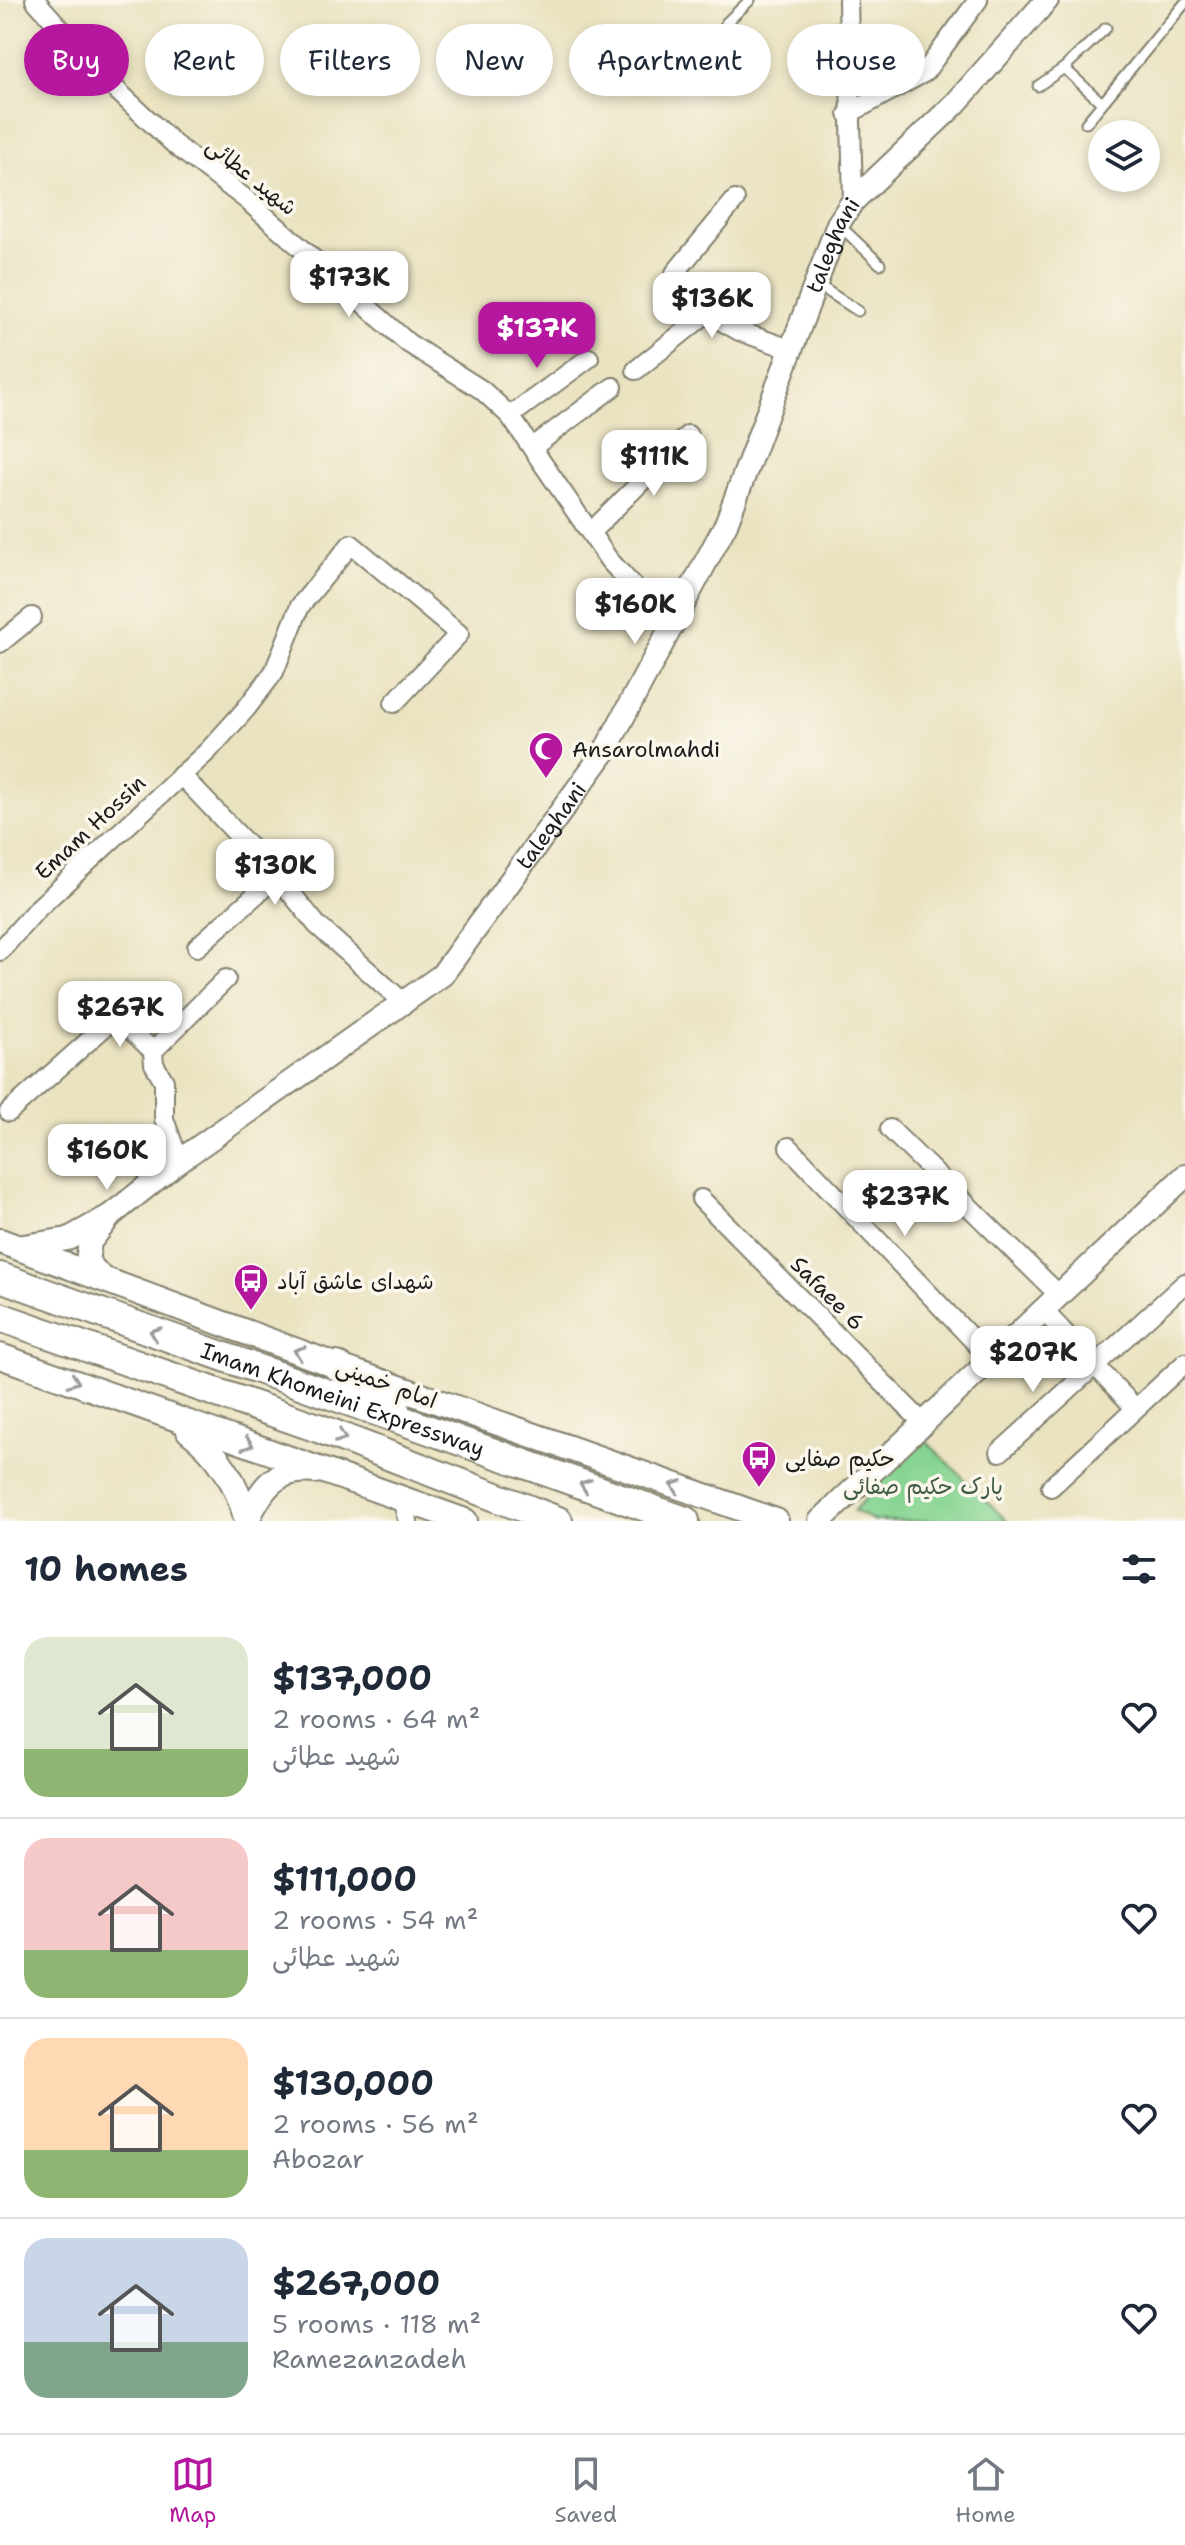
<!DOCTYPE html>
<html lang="en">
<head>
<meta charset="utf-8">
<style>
  :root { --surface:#fff; --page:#f6f6f7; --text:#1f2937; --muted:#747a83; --line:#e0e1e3; --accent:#b5179e }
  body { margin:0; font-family:"Shantell Sans","Playpen Sans Arabic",sans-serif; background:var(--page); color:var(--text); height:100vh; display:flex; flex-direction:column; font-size:30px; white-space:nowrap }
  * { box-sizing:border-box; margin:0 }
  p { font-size:26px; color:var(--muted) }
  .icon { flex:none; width:44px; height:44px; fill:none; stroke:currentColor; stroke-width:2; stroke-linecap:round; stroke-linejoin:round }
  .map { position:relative; height:1521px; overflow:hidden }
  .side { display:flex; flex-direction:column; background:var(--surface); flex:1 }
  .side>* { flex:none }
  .banner { position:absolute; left:24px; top:24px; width:1138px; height:72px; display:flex; gap:16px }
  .buttons { position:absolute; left:1088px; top:120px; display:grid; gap:16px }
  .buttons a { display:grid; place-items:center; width:72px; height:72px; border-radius:50%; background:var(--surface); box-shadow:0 4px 12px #0003; font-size:40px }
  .price { position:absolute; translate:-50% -68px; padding:0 18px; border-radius:16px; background:#fff; color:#222; font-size:26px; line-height:52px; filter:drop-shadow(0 2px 4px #0008) }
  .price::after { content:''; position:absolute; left:50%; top:48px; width:24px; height:18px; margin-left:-12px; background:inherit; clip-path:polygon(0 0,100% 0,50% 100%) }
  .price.current { background:var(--accent); color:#fff }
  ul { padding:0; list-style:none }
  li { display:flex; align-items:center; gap:24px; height:200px; padding:0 24px }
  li+li { border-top:2px solid var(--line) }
  li span { display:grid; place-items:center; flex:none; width:224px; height:160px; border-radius:24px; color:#555 }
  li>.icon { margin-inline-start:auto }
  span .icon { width:96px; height:96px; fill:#fffc; stroke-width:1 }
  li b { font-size:34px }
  h2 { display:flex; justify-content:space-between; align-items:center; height:96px; padding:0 24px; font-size:34px }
  .pill { padding:0 28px; border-radius:36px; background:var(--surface); box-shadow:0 4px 12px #0003; font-size:28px; line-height:72px }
  .pill.current { background:var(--accent); color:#fff }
  .menu { display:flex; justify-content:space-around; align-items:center; height:112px; border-top:2px solid var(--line); background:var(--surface); font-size:22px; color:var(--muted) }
  .menu a { display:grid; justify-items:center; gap:4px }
  .menu .current { color:var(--accent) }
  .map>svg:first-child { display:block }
  .green { fill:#86d492; stroke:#517857; stroke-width:2 }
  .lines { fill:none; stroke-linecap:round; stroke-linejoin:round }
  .service-casing { stroke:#83806e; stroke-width:13 }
  .minor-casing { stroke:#83806e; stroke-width:22 }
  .tertiary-casing { stroke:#83806e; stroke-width:26 }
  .secondary-casing { stroke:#83806e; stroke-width:28 }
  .trunk-casing { stroke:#83806e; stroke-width:32 }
  .service { stroke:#fff; stroke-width:9 }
  .minor { stroke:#fff; stroke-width:18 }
  .tertiary { stroke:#fff; stroke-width:22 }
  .secondary { stroke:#fff; stroke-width:24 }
  .trunk { stroke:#fff; stroke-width:28 }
  .oneway { stroke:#999 }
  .labels { text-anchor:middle; stroke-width:7; stroke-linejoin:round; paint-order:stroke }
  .street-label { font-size:22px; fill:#1c1c1c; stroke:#fbf7ec }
  .poi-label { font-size:22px; fill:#1c1c1c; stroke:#fbf7ec; text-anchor:start }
  .park-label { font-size:22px; fill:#415c45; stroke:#fbf7ec }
</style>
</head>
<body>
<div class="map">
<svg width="1185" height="1521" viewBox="0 0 1185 1521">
  <rect width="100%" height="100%" fill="#fbf7ec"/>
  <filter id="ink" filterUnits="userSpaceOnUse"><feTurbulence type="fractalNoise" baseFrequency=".0125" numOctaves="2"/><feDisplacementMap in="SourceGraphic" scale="16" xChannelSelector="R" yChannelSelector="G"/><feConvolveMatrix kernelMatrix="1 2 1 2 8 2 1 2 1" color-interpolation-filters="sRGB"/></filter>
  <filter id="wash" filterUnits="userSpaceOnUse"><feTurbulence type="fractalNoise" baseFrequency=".006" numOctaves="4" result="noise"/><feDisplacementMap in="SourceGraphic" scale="32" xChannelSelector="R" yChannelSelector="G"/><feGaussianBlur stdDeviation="1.8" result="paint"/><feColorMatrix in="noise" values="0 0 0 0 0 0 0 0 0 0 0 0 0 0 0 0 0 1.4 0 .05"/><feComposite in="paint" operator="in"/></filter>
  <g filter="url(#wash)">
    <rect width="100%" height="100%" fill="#eae3c1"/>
    <path class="green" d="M 922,1437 L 1007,1521 L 874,1521 L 854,1511 Z"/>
  </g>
  <g filter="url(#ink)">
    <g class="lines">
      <defs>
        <g id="service">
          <path d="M 726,23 L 750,0"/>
          <path d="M 1064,68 L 1102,103"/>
          <path d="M 1038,86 L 1064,68 L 1106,28"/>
          <path d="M 1086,123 L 1185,3"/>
          <path d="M 838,224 L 880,264"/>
          <path d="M 815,283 L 858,311"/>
        </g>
        <g id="minor">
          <path d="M 35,0 L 108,82 L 175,145 L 247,200 L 408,343 L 482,390 L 510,416 L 609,560 L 640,594 L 674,621"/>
          <path d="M 848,0 L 853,201"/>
          <path d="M 848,114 L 925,72 L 978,0"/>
          <path d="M 735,200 L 675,273 L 707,313 L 739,331 L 790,349"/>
          <path d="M 636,370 L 707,313"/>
          <path d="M 510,416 L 589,358"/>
          <path d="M 533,447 L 613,387"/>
          <path d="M 591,532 L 688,435"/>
          <path d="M 0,643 L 32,617"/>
          <path d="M 181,775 L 277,876 L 317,925 L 405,1004"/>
          <path d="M 197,947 L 277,876"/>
          <path d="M 0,951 L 36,910 L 208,751 L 245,710 L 274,672 L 300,606 L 351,544 L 459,634 L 394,703"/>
          <path d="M 116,1016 L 153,1051"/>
          <path d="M 9,1112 L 129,1005"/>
          <path d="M 890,1129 L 1058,1294"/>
          <path d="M 789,1147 L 990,1358"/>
          <path d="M 179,1161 L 164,1119 L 164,1081 L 154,1064 L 153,1051 L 226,979"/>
          <path d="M 701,1199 L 921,1421"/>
          <path d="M 1042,1309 L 1135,1408"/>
          <path d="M 1000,1452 L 1185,1283"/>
          <path d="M 1051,1487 L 1185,1363"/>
          <path d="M 401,1496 L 408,1521"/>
        </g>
        <g id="tertiary">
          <path id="s1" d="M 111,1215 L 179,1161 L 442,975 L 605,751 L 726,524 L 838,224 L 853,201 L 955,104 L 1047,0"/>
          <path d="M 17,1247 L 68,1239 L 111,1215 L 90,1242 L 87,1261 L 104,1280"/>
          <path d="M 820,1521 L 1185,1176"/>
        </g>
        <g id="secondary">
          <path d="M 0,1241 L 337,1366 L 776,1521"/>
          <path d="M 0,1356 L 465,1521"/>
          <path d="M 189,1431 C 220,1455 237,1483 247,1521"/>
          <path d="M 247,1519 C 263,1487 275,1467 316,1471"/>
        </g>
        <g id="trunk">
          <path id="s2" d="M 0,1277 L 685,1521"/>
          <path d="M 0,1317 L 318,1428 L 558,1521"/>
          <path d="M 337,1366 L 395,1408"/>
        </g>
      </defs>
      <use href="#service" class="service-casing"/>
      <use href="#minor" class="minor-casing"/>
      <use href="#tertiary" class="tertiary-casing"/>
      <use href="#secondary" class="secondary-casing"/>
      <use href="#trunk" class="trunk-casing"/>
      <use href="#service" class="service"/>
      <use href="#minor" class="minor"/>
      <use href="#tertiary" class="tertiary"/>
      <use href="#secondary" class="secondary"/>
      <use href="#trunk" class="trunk"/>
    </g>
    <defs><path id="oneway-chevron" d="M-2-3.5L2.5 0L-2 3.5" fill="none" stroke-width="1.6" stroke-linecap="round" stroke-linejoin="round" transform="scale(2)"/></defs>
    <g class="oneway">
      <use href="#oneway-chevron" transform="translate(155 1333) rotate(-160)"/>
      <use href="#oneway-chevron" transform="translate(299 1352) rotate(-160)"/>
      <use href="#oneway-chevron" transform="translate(74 1381) rotate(19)"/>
      <use href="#oneway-chevron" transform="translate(341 1437) rotate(21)"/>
      <use href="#oneway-chevron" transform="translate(248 1444) rotate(18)"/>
      <use href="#oneway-chevron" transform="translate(585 1485) rotate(-160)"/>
      <use href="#oneway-chevron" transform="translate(676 1486) rotate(-161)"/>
    </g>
  </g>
  <defs>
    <symbol id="mosque-pin" viewBox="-11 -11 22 30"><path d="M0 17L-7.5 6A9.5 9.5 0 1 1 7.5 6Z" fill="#b5179e" stroke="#fbf7ec"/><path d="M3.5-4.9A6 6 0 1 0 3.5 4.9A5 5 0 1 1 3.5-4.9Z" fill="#fff"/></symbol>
    <symbol id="bus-pin" viewBox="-11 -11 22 30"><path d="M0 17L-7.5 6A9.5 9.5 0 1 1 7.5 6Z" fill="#b5179e" stroke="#fbf7ec"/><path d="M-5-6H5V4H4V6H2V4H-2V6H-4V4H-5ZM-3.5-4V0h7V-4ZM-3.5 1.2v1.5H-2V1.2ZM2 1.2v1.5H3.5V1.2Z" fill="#fff"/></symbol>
  </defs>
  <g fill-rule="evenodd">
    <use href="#mosque-pin" x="526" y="729" width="40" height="54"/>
    <use href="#bus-pin" x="231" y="1261" width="40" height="54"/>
    <use href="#bus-pin" x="739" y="1438" width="40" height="54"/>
  </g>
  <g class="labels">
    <g class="street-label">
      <text transform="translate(252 176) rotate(39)" y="8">شهید عطائی</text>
      <text dy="8" stroke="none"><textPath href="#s1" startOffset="1242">taleghani</textPath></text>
      <text dy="8" stroke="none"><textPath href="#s1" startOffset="594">taleghani</textPath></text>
      <text transform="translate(90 827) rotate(-43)" y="8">Emam Hossin</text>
      <text transform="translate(828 1293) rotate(45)" y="8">Safaee 6</text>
      <text transform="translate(387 1383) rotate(20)" y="8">امام خمینی</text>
      <text dy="8" stroke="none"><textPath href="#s2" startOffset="364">Imam Khomeini Expressway</textPath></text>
    </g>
    <g class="poi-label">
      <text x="572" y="757">Ansarolmahdi</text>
      <text x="277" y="1289">شهدای عاشق آباد</text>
      <text x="785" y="1466">حکیم صفایی</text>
    </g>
    <g class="park-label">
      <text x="923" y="1494">پارک حکیم صفائی</text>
    </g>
  </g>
</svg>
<div class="buttons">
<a><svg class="icon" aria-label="layers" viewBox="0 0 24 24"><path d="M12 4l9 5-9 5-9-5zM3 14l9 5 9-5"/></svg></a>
</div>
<b class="price" style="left:349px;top:319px">$173K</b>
<b class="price" style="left:712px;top:340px">$136K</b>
<b class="price current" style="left:537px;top:370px">$137K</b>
<b class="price" style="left:654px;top:498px">$111K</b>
<b class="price" style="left:635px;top:646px">$160K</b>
<b class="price" style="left:275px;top:907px">$130K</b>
<b class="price" style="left:120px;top:1049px">$267K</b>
<b class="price" style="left:107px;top:1192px">$160K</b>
<b class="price" style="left:905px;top:1238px">$237K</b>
<b class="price" style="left:1033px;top:1394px">$207K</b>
<div class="banner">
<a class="pill current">Buy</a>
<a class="pill">Rent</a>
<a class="pill">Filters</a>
<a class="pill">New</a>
<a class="pill">Apartment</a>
<a class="pill">House</a>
</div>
</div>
<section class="side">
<h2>10 homes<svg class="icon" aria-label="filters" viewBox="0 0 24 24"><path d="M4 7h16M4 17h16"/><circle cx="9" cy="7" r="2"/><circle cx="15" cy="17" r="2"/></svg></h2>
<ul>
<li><span style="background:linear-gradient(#dfe7d0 70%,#8fb573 0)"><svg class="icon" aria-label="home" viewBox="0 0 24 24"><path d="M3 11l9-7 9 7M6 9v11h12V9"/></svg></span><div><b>$137,000</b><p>2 rooms · 64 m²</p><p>شهید عطائی</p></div><svg class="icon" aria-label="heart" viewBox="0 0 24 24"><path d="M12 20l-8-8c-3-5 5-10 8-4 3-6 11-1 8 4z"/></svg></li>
<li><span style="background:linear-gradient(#f6c9c9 70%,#8fb573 0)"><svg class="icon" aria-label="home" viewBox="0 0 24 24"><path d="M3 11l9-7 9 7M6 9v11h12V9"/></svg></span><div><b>$111,000</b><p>2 rooms · 54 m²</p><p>شهید عطائی</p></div><svg class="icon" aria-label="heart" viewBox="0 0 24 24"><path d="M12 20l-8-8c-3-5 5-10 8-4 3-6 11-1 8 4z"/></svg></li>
<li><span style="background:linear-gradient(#ffd9b3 70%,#8fb573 0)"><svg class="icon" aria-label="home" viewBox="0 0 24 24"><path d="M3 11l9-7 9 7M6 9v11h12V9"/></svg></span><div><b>$130,000</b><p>2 rooms · 56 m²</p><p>Abozar</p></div><svg class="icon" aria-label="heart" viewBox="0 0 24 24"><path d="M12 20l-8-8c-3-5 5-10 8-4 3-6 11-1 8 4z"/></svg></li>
<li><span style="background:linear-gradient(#c9d6e8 65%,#7fa58c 0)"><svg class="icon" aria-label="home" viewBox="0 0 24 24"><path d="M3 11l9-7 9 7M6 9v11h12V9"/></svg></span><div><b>$267,000</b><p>5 rooms · 118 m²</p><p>Ramezanzadeh</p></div><svg class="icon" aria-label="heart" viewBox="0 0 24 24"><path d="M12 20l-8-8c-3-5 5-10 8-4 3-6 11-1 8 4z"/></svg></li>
</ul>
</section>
<nav class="menu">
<a class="current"><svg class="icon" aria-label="map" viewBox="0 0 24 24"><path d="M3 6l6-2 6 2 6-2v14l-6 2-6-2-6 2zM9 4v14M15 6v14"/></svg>Map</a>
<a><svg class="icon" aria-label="saved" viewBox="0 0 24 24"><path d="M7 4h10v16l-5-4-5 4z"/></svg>Saved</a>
<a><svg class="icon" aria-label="home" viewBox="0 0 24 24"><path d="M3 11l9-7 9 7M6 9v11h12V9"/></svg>Home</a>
</nav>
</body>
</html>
